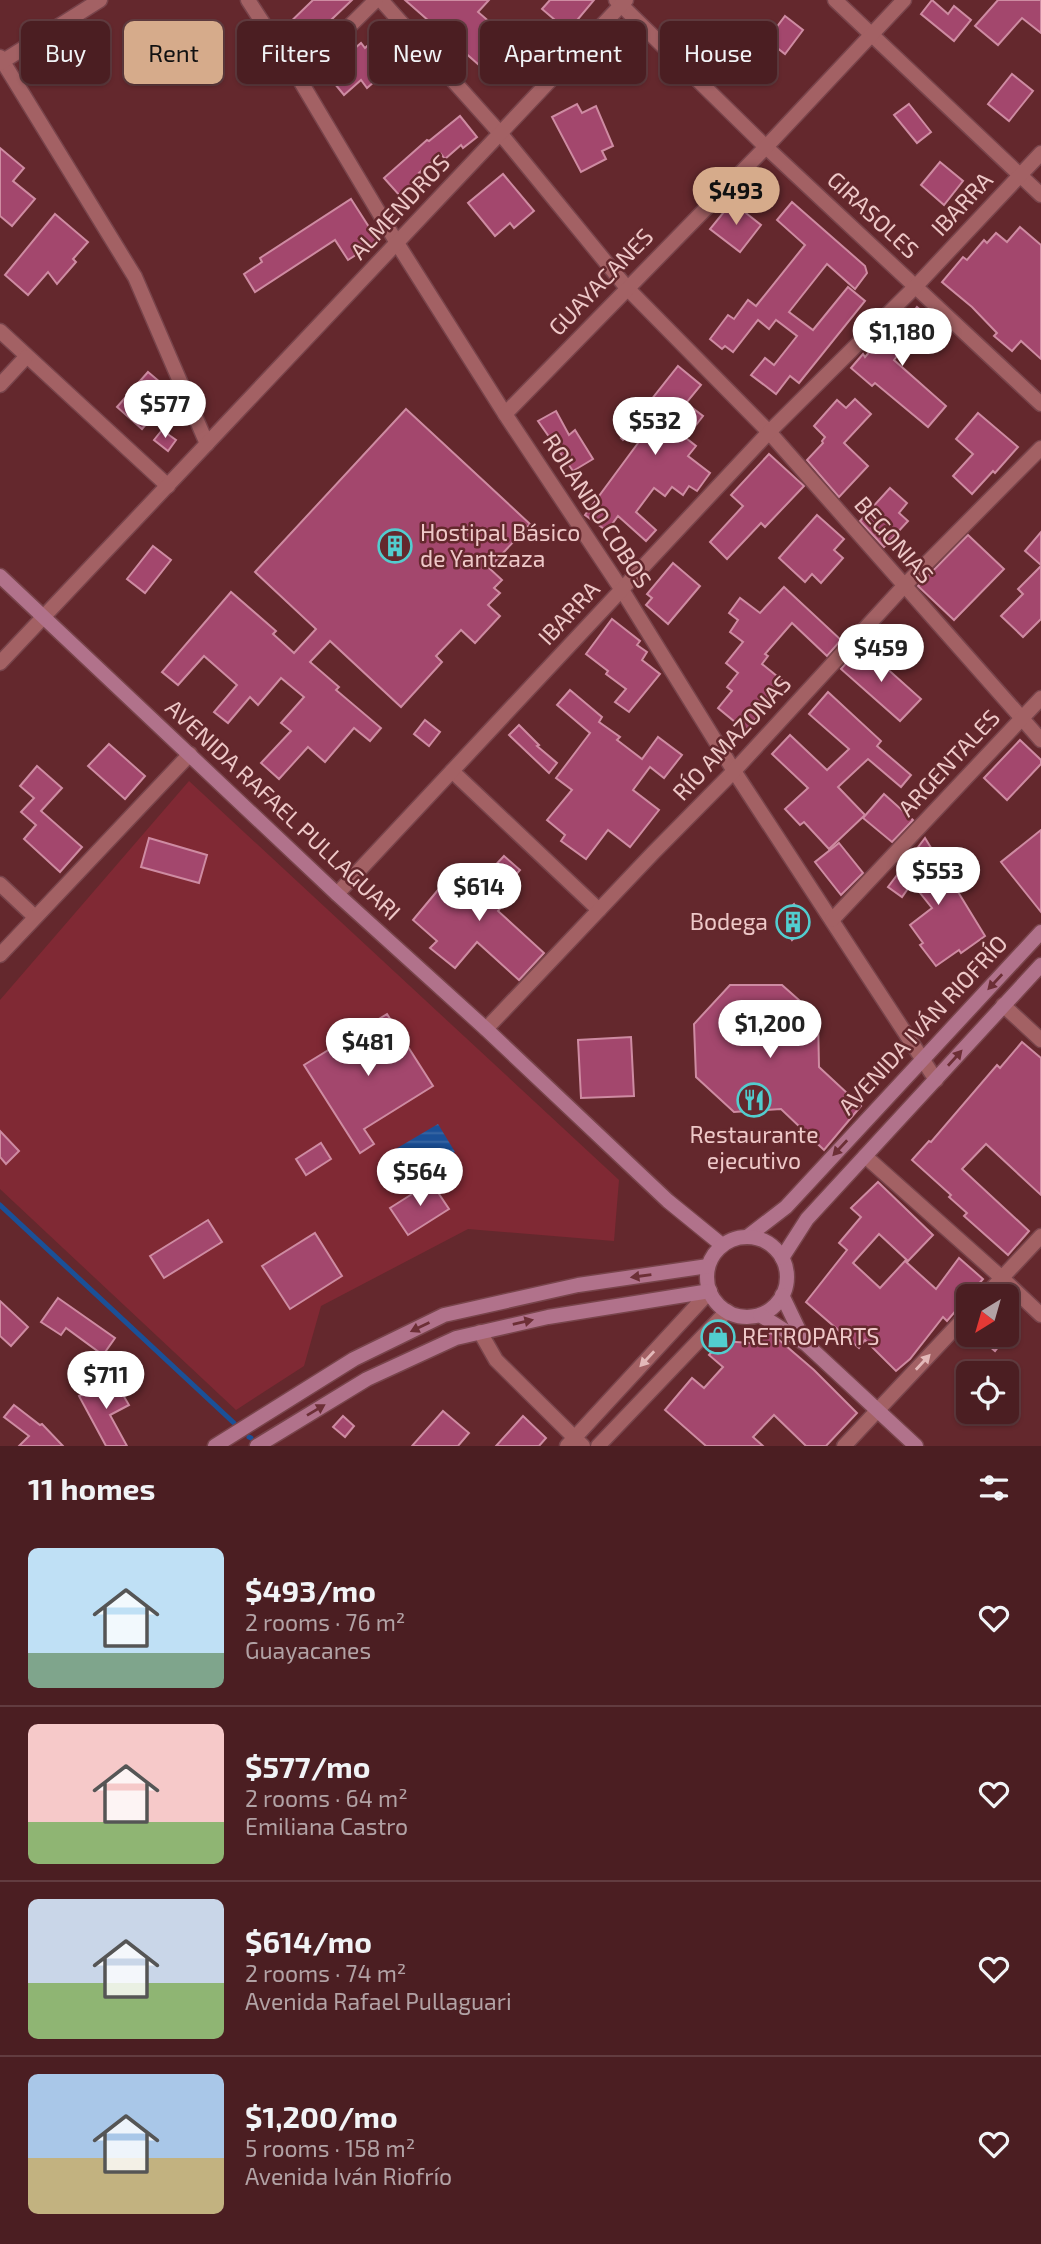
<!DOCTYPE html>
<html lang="en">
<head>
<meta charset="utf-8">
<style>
  :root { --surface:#4b1e22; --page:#52272a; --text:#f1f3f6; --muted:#b2a2a5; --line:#623c40; --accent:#d6ab8b }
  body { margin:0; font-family:"Exo 2",sans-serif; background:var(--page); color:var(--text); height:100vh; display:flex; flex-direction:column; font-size:26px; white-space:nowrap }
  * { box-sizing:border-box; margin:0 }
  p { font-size:23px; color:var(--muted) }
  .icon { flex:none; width:38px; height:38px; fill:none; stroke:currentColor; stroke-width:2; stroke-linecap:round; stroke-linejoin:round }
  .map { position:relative; height:1446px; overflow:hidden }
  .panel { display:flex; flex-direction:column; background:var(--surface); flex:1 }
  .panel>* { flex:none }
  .hud { position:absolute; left:21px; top:21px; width:999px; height:63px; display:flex; gap:14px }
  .needle { width:46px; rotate:217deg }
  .controls { position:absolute; left:956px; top:1284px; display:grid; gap:14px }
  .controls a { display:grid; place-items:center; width:63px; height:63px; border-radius:10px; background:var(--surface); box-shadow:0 2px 5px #0004,0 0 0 2px var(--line); font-size:35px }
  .price { position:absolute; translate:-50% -60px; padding:0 16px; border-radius:24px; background:#fff; color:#222; font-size:23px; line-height:46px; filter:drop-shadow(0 2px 4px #0008) }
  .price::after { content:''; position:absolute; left:50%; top:42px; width:21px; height:16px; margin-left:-10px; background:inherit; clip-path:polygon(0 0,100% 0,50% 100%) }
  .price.current { background:var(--accent); color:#111 }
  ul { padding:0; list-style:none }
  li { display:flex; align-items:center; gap:21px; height:175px; padding:0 28px }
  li+li { border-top:2px solid var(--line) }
  li span { display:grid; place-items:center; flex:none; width:196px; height:140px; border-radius:10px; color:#555 }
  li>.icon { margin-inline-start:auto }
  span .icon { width:84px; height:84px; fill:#fffc; stroke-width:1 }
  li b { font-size:30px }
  h2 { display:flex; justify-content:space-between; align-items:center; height:84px; padding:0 28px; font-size:30px }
  .pill { padding:0 24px; border-radius:10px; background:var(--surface); box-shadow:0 2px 5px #0004,0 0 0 2px var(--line); font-size:24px; line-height:63px }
  .pill.current { background:var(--accent); color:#111 }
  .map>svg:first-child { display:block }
  .garden { fill:#802934 }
  .water { fill:url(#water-rules) }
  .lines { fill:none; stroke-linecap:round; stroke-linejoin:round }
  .stream { stroke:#1b5097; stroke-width:5 }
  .building { fill:#a3476d; stroke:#ce8ba2; stroke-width:2 }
  .street-casing { stroke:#78444b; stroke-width:17 }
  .secondary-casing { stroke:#78444b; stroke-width:17 }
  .street { stroke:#a36164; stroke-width:14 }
  .secondary { stroke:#b1728b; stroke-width:14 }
  .oneway { fill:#6c2f36 }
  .oneway2 { fill:#e3b9b9 }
  .labels { text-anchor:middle; stroke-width:5; stroke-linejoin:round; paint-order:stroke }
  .street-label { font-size:23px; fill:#eec8c8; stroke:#64282d }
  .poi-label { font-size:23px; fill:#eec8c8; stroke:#64282d; text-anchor:start }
</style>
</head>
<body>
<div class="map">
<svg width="1041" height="1446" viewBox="0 0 1041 1446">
  <defs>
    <pattern id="water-rules" width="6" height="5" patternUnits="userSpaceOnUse" patternTransform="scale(1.75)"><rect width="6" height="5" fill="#1b5097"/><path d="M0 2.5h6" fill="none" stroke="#3c68a4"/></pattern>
  </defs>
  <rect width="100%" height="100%" fill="#64282d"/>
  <path class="garden" d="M 189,781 L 619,1180 L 614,1241 L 468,1229 L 321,1306 L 304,1366 L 236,1410 L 0,1189 L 0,1000 Z"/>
  <path class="water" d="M 438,1124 L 455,1152 L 399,1185 L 382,1157 Z"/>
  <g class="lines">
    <g class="stream">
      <path d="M 0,1205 L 234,1423"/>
      <path d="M 249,1437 L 251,1438"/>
    </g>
  </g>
  <g class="building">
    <path d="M 313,0 L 352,0 L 331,20 L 333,23 L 300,55 L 280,32 Z"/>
    <path d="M 405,0 L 489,0 L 478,12 L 521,49 L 495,79 Z"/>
    <path d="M 550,0 L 594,0 L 568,31 L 542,9 Z"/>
    <path d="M 932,0 L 948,14 L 954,6 L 971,20 L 954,41 L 921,14 Z"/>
    <path d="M 998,0 L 1041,0 L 1041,33 L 1022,18 L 998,45 L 975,26 Z"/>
    <path d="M 785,16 L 803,30 L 785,54 L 767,40 Z"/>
    <path d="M 376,38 L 397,62 L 367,88 L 361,80 L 344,95 L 326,73 L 361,43 L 365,48 Z"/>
    <path d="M 1012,74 L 1033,91 L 1009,121 L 988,104 Z"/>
    <path d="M 577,104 L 582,113 L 596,106 L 613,146 L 602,151 L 606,159 L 581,172 L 552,117 Z"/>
    <path d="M 909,104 L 931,132 L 917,143 L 894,115 Z"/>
    <path d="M 460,116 L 477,137 L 463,148 L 461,145 L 445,159 L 441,154 L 419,173 L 423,178 L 400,196 L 384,178 L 427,140 L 429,141 Z"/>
    <path d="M 0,148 L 24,168 L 13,181 L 35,199 L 12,226 L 0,216 Z"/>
    <path d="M 940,162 L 963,181 L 944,205 L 921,185 Z"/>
    <path d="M 503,174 L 534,211 L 514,228 L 510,223 L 495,236 L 468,203 Z"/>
    <path d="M 351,199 L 378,241 L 348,260 L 335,240 L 255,292 L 244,274 L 262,262 L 260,258 Z"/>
    <path d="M 732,202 L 761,225 L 740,252 L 710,229 Z"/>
    <path d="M 792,202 L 865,266 L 867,273 L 855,289 L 827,264 L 789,312 L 813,330 L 848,287 L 865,301 L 799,383 L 790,376 L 776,394 L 751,375 L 765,358 L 774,365 L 797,336 L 776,320 L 769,329 L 758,320 L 733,352 L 725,346 L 722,349 L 710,339 L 728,315 L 734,319 L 748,300 L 756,306 L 805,245 L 777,220 Z"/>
    <path d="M 55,214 L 88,242 L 73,259 L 76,262 L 57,284 L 48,272 L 28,295 L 5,275 Z"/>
    <path d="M 1020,227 L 1041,245 L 1041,359 L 1021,341 L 1012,351 L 994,336 L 997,333 L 972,307 L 942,282 L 963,257 L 967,260 L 984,240 L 987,243 L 996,233 L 1007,242 Z"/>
    <path d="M 917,307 L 944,329 L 935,341 L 928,335 L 924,340 L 915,332 L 894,360 L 946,406 L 928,427 L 875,383 L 872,386 L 851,368 L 863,354 L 865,357 L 879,341 L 881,343 L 899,322 L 903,325 Z"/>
    <path d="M 678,366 L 701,385 L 686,403 L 703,416 L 686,438 L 696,446 L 688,456 L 710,473 L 697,491 L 689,486 L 683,495 L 672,487 L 665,496 L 654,488 L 636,512 L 656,530 L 646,541 L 618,516 L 607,531 L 585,515 L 655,420 L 623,440 L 621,438 Z"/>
    <path d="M 148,372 L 173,393 L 142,429 L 117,407 Z"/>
    <path d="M 855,399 L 871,414 L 844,443 L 868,466 L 839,497 L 807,460 L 823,443 L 822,441 L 825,437 L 814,426 L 837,400 L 846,408 Z"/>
    <path d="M 406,409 L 530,524 L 489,568 L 502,580 L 494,588 L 500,593 L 488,605 L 500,616 L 475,643 L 461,630 L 436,656 L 442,662 L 401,707 L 330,641 L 310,662 L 339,687 L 336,690 L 381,728 L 370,741 L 354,728 L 325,762 L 308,747 L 279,779 L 261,763 L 291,731 L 281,723 L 304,697 L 281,678 L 258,705 L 250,697 L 228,723 L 214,712 L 237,685 L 204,656 L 178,685 L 162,672 L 231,592 L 276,631 L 273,634 L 294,653 L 316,629 L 255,572 Z"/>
    <path d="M 556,411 L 569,435 L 575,430 L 593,459 L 573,471 L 538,421 Z"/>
    <path d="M 978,413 L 1018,447 L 995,473 L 993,471 L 972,494 L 953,476 L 973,454 L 956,439 Z"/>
    <path d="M 162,430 L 176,440 L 168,451 L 154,440 Z"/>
    <path d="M 769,454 L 804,486 L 765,527 L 761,523 L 727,559 L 710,542 L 743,506 L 731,495 Z"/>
    <path d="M 890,488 L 907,503 L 899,513 L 908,521 L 884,547 L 860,521 Z"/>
    <path d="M 817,515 L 844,539 L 834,550 L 843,558 L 821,583 L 812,574 L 805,582 L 779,558 Z"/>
    <path d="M 1041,532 L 1041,565 L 1025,551 Z"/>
    <path d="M 968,535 L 1004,569 L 954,620 L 918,586 Z"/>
    <path d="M 153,546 L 171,560 L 145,593 L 127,579 Z"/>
    <path d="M 673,563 L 700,586 L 668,624 L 646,605 L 652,598 L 647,594 Z"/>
    <path d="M 1041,566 L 1041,619 L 1023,637 L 1001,616 L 1023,594 L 1018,589 Z"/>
    <path d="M 784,587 L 841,640 L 827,656 L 792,623 L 765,654 L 768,656 L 762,664 L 783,681 L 757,713 L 759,715 L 746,731 L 718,708 L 732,691 L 727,687 L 738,673 L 726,663 L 743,642 L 730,632 L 738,620 L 729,613 L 740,598 L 760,613 Z"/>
    <path d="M 612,619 L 640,641 L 637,645 L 647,652 L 642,660 L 660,674 L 629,712 L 615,702 L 626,689 L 606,674 L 608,671 L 586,654 Z"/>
    <path d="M 864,648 L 921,699 L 900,721 L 841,669 L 855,653 L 858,655 Z"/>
    <path d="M 570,690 L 602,717 L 599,722 L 620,737 L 617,740 L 642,759 L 658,737 L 682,755 L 664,778 L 650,767 L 633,790 L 659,810 L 630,847 L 608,830 L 586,859 L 561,841 L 565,835 L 547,820 L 572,790 L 556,778 L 590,733 L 557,705 Z"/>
    <path d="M 828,692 L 881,741 L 877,746 L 911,775 L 901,787 L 868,759 L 838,787 L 865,815 L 829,849 L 804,822 L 800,825 L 785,809 L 808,788 L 772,754 L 790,735 L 827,770 L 849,749 L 809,714 Z"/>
    <path d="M 425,720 L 440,732 L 429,746 L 414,734 Z"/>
    <path d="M 519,725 L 539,745 L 537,746 L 557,763 L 549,773 L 509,735 Z"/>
    <path d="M 1020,740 L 1041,760 L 1041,764 L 1007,800 L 984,778 Z"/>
    <path d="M 109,744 L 145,776 L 125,799 L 88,766 Z"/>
    <path d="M 37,766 L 62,788 L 41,811 L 82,847 L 60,872 L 24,839 L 36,825 L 21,812 L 34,798 L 20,786 Z"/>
    <path d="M 884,794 L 913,820 L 892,842 L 863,818 Z"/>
    <path d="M 1041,830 L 1041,912 L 1001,862 Z"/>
    <path d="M 149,838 L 207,855 L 199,883 L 141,867 Z"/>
    <path d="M 925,838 L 985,936 L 961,953 L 959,950 L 936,966 L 920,945 L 923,943 L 910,925 L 932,908 L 912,883 L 902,897 L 888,887 Z"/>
    <path d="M 839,843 L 863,873 L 841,895 L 815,862 Z"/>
    <path d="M 504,856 L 520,870 L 504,888 L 511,895 L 498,911 L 544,953 L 519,980 L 477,942 L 455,968 L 430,948 L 437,941 L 413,920 L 443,884 L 463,900 Z"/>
    <path d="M 794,904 L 807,924 L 792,940 L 779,919 Z"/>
    <path d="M 730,985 L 782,985 L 818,1017 L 819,1067 L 861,1106 L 824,1150 L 781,1109 L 734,1112 L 696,1077 L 694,1024 Z"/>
    <path d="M 387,1014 L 433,1086 L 364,1129 L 374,1144 L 360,1153 L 304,1065 Z"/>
    <path d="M 631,1037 L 634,1096 L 581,1098 L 578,1040 Z"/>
    <path d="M 1022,1042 L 1041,1058 L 1041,1195 L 986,1144 L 962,1169 L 1029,1231 L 1008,1255 L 964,1216 L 967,1213 L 949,1197 L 951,1195 L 912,1160 L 929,1141 L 931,1142 L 997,1065 L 1000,1068 Z"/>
    <path d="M 0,1131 L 19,1151 L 6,1164 L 0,1157 Z"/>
    <path d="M 321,1143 L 331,1159 L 306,1175 L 296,1159 Z"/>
    <path d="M 431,1182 L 449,1209 L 408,1235 L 390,1208 Z"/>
    <path d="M 878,1182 L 933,1235 L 908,1261 L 879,1234 L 853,1263 L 880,1288 L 905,1261 L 936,1289 L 959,1258 L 983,1279 L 947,1321 L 943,1317 L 910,1359 L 896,1371 L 865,1340 L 859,1348 L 806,1302 L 847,1250 L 839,1243 L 861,1217 L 851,1208 Z"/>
    <path d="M 208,1220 L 222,1242 L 164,1278 L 150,1256 Z"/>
    <path d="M 315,1233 L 342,1276 L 290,1309 L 262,1266 Z"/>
    <path d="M 58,1298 L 115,1338 L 103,1355 L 66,1328 L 61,1335 L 41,1322 Z"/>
    <path d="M 0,1301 L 28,1327 L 11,1346 L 0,1336 Z"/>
    <path d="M 771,1333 L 814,1370 L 857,1413 L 826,1446 L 806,1446 L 774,1415 L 753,1437 L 763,1446 L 706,1446 L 665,1410 L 692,1378 L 704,1388 L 723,1367 L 709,1355 L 721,1341 L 751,1343 Z"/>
    <path d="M 976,1335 L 1008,1335 L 995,1351 Z"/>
    <path d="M 113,1378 L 129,1405 L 110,1415 L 127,1446 L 106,1446 L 79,1396 Z"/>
    <path d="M 14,1405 L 40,1425 L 42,1424 L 63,1446 L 19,1446 L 29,1436 L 4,1417 Z"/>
    <path d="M 443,1411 L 469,1433 L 458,1446 L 412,1446 Z"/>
    <path d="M 343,1416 L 354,1426 L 345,1437 L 333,1427 Z"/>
    <path d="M 523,1416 L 546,1438 L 539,1446 L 496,1446 Z"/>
  </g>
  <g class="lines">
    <defs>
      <g id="street">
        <path d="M 248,0 L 298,77 L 397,243 L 505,414 L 622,590 L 734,771 L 936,1080"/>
        <path d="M 381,0 L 500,133 L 627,288 L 769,432 L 1041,740"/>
        <path d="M 616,0 L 766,147 L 1041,404"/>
        <path d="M 835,0 L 1041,195"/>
        <path d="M 0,57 L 135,277 L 207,444"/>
        <path d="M 0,63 L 100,0"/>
        <path d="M 298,77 L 376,0"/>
        <path d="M 0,331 L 168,486"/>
        <path d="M 0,385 L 26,357"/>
        <path d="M 505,414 L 766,147 L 904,0"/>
        <path d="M 0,663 L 626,0"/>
        <path d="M 452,771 L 599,910"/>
        <path d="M 0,884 L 35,917"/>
        <path d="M 337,894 L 769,432 L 916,286 L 1041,153"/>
        <path d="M 832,920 L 1041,698"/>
        <path d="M 0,955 L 190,754"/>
        <path d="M 1003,1005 L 1041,1040"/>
        <path d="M 486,1029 L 653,853 L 734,771 L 904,586 L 1041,448"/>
        <path d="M 865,1156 L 1002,1278 L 1041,1315"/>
        <path d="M 984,1297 L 1041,1236"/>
        <path d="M 480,1332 L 496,1360 L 583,1446"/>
        <path d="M 567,1446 L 710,1291"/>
        <path d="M 598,1446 L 727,1311"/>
        <path d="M 844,1446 L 968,1314"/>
      </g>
      <g id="secondary">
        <path d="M 0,576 L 337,894 L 486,1029 L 668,1201 L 722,1245"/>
        <path d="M 747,1237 L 786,1207 L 1041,932"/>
        <circle cx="747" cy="1277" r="40"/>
        <path d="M 782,1258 L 807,1219 L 1041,965"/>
        <path d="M 782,1295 L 805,1343"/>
        <path d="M 760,1315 L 806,1344 L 916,1446"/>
        <path d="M 215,1446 L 354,1359 L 444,1315 L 578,1285 L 708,1266"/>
        <path d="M 257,1446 L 367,1379 L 456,1338 L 548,1317 L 710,1291"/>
      </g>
    </defs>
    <use href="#street" class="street-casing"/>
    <use href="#secondary" class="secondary-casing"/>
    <use href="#street" class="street"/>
    <use href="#secondary" class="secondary"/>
  </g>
  <defs><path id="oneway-solid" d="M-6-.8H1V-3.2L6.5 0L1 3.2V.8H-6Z" transform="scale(1.75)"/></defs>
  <g class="oneway">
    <use href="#oneway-solid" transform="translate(995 982) rotate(133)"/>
    <use href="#oneway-solid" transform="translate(955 1058) rotate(-48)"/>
    <use href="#oneway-solid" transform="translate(840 1148) rotate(133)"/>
    <use href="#oneway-solid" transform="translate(641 1276) rotate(172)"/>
    <use href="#oneway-solid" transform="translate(523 1322) rotate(-13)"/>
    <use href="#oneway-solid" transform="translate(420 1327) rotate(154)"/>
    <use href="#oneway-solid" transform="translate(316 1410) rotate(-31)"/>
  </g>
  <g class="oneway2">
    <use href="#oneway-solid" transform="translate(647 1359) rotate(133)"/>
    <use href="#oneway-solid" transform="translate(923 1362) rotate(-47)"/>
  </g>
  <defs>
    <symbol id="building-ring" viewBox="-11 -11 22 22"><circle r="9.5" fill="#64282d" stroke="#52cdcf" stroke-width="1.5"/><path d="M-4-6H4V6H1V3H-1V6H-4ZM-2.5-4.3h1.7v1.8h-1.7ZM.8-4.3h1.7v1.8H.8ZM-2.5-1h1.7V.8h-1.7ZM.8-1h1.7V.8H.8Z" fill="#52cdcf"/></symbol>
    <symbol id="restaurant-ring" viewBox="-11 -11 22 22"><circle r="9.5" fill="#64282d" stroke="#52cdcf" stroke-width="1.5"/><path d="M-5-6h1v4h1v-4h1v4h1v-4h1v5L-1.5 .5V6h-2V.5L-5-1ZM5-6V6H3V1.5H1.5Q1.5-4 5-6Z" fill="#52cdcf"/></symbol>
    <symbol id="shop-ring" viewBox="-11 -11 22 22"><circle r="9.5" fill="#64282d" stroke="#52cdcf" stroke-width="1.5"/><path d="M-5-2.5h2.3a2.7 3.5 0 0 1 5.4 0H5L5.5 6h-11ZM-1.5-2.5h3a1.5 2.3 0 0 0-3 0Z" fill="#52cdcf"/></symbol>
  </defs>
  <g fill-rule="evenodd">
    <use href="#building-ring" x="376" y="527" width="38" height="38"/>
    <use href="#building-ring" x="774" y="903" width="38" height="38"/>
    <use href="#restaurant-ring" x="735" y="1081" width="38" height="38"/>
    <use href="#shop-ring" x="699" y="1318" width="38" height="38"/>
  </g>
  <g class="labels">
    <g class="street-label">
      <text transform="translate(962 204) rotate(-47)" y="8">IBARRA</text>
      <text transform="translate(400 207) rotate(-47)" y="8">ALMENDROS</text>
      <text transform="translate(873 215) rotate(43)" y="8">GIRASOLES</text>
      <text transform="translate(601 282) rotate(-46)" y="8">GUAYACANES</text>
      <text transform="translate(597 511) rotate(57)" y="8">ROLANDO COBOS</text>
      <text transform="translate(894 540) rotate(49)" y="8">BEGONIAS</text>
      <text transform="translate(569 613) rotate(-47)" y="8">IBARRA</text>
      <text transform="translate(732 738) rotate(-47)" y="8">RÍO AMAZONAS</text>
      <text transform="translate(949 763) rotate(-47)" y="8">ARGENTALES</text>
      <text transform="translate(283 810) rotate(43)" y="8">AVENIDA RAFAEL PULLAGUARI</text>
      <text transform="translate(923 1025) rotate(-47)" y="8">AVENIDA IVÁN RIOFRÍO</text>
    </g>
    <g class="poi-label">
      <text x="420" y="541">Hostipal Básico<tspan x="420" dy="26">de Yantzaza</tspan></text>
      <text x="768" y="930" text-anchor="end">Bodega</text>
      <text x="754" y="1143" text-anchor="middle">Restaurante<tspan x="754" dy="26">ejecutivo</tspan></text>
      <text x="742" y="1345">RETROPARTS</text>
    </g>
  </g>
</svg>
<div class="controls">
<a><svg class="needle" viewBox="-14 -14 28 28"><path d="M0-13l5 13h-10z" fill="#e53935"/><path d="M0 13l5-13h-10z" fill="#b2a2a5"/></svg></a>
<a><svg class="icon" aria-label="locate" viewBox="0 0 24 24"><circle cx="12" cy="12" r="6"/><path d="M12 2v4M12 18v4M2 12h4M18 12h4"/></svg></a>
</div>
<b class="price current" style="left:736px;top:227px">$493</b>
<b class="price" style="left:902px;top:368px">$1,180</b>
<b class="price" style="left:165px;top:440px">$577</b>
<b class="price" style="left:655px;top:457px">$532</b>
<b class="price" style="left:881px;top:684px">$459</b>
<b class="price" style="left:938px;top:907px">$553</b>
<b class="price" style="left:479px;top:923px">$614</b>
<b class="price" style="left:770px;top:1060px">$1,200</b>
<b class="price" style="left:368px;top:1078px">$481</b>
<b class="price" style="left:420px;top:1208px">$564</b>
<b class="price" style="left:106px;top:1411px">$711</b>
<div class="hud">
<a class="pill">Buy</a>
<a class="pill current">Rent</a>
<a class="pill">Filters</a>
<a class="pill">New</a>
<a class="pill">Apartment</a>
<a class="pill">House</a>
</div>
</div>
<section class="panel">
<h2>11 homes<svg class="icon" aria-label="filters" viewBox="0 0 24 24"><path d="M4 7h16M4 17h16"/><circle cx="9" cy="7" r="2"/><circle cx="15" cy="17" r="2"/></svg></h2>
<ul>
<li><span style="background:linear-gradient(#bfe0f5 75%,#7fa58c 0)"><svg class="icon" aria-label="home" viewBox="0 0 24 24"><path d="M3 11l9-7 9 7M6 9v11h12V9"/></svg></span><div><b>$493/mo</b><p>2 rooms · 76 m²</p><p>Guayacanes</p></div><svg class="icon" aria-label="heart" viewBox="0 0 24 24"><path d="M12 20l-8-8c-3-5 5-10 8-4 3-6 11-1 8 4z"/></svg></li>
<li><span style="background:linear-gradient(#f6c9c9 70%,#8fb573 0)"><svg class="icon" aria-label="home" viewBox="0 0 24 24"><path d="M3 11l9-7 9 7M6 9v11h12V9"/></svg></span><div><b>$577/mo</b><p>2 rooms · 64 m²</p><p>Emiliana Castro</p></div><svg class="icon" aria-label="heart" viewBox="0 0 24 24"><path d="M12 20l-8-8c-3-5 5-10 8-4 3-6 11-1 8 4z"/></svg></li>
<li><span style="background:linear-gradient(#c9d6e8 60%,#8fb573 0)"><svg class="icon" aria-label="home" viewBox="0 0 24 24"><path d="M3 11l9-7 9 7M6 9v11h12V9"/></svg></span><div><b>$614/mo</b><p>2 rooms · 74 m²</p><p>Avenida Rafael Pullaguari</p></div><svg class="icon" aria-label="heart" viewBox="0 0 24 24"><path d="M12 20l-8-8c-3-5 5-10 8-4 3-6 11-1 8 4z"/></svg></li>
<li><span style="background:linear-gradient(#a9c7e8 60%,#c2b280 0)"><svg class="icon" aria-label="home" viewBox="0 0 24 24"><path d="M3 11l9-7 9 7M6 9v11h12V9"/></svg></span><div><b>$1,200/mo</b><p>5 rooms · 158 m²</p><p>Avenida Iván Riofrío</p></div><svg class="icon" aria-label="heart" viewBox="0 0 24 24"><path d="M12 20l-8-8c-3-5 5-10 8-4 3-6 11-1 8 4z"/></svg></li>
</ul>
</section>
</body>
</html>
